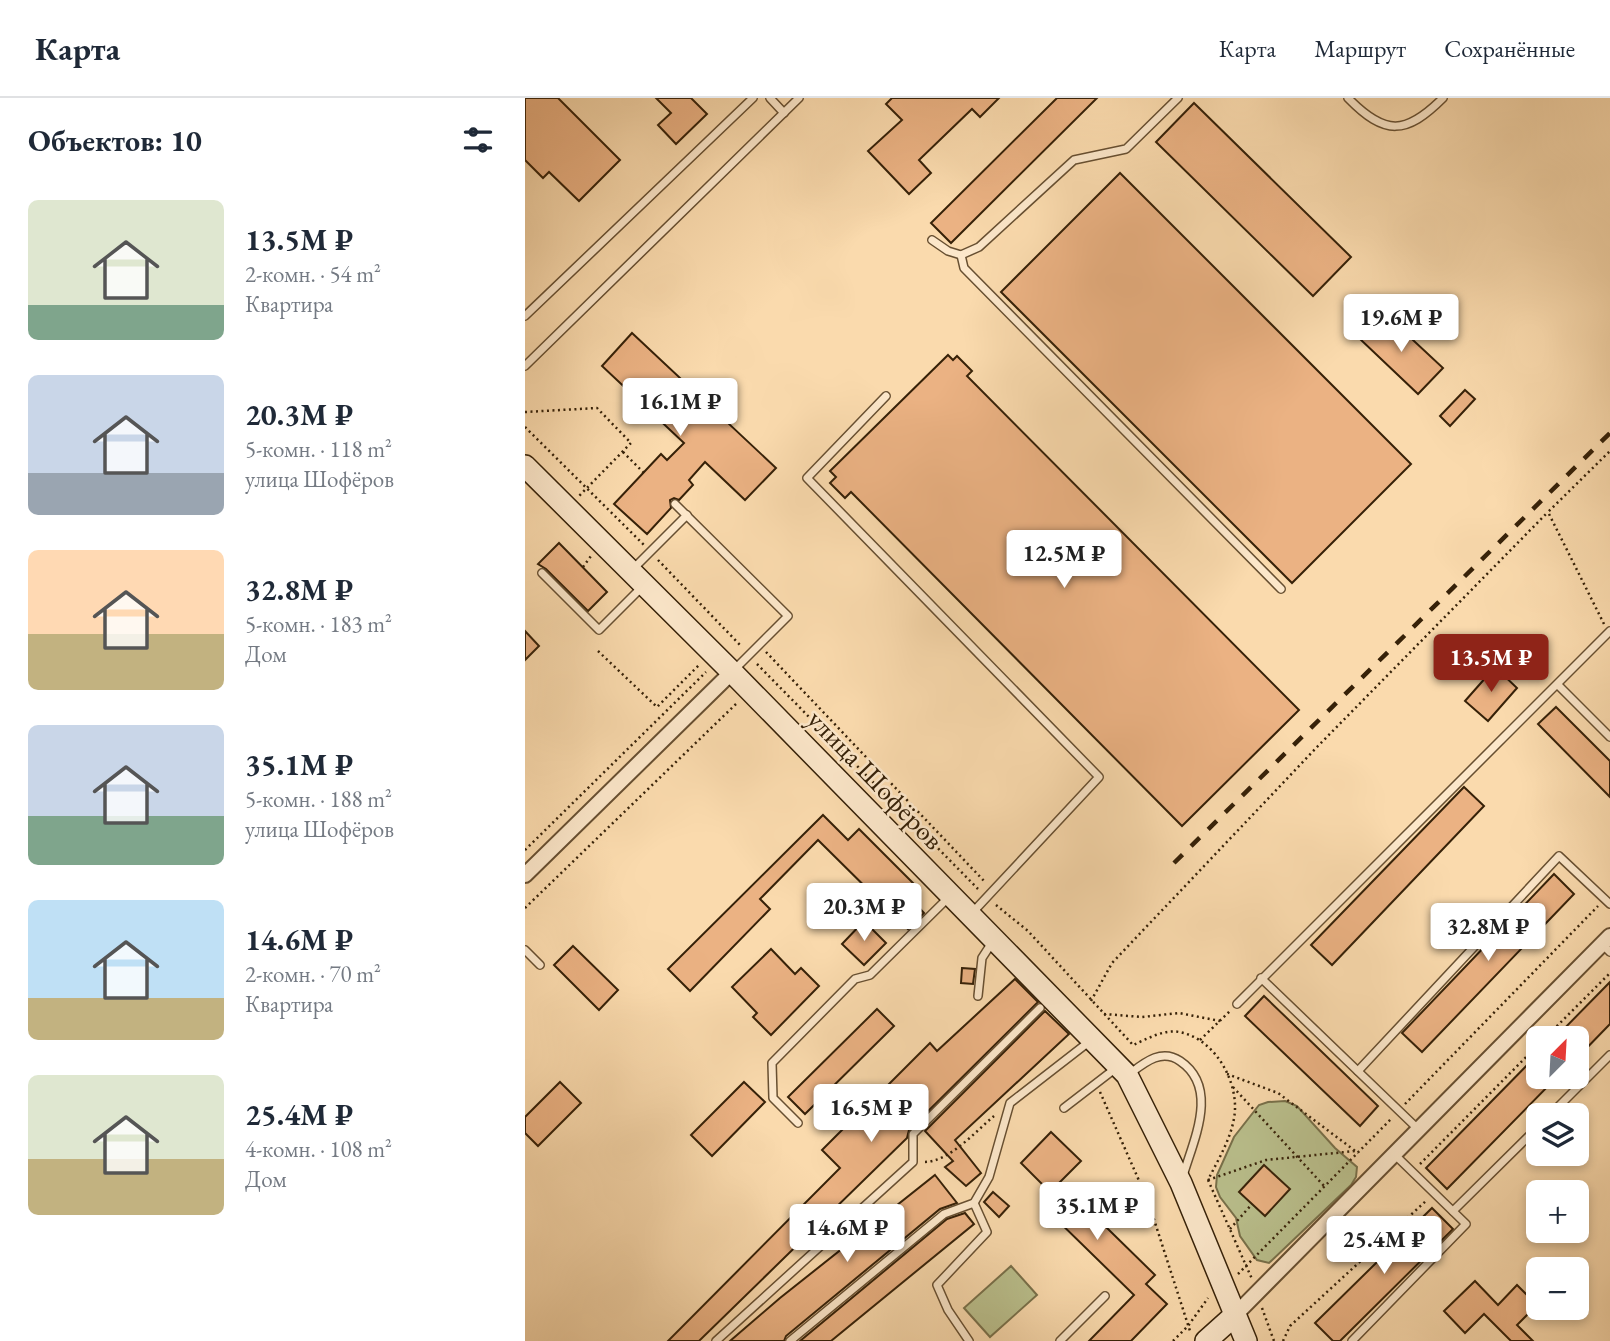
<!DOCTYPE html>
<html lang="ru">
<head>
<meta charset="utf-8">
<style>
  :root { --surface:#fff; --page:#f6f6f7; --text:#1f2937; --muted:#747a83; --line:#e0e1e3; --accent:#8f2418 }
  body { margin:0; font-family:"EB Garamond",serif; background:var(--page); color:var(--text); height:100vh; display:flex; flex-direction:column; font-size:26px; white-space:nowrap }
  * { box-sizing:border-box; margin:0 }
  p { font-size:23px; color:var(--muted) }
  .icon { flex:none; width:38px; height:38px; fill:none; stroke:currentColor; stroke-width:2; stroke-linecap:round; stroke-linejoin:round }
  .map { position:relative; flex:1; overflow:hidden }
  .sheet { display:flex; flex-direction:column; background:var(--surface); width:525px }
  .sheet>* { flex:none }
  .needle { width:46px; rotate:24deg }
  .buttons { position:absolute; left:1001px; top:928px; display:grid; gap:14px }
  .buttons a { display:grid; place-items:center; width:63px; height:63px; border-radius:10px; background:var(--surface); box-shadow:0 4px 10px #0003; font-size:35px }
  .price { position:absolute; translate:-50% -60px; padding:0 16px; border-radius:7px; background:#fff; color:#222; font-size:23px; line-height:46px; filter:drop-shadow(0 2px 4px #0008) }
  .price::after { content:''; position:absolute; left:50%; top:42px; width:21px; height:16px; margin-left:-10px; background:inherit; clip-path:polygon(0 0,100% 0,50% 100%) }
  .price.selected { background:var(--accent); color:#fff }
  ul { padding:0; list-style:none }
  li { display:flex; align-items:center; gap:21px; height:175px; padding:0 28px }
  li span { display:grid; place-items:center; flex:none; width:196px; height:140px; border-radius:10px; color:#555 }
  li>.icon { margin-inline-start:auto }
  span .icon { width:84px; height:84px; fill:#fffc; stroke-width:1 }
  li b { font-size:30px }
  h2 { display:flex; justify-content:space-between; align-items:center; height:84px; padding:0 28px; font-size:30px }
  header { display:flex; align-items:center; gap:42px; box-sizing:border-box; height:98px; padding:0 35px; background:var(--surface); border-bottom:2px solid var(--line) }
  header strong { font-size:33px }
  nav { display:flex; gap:38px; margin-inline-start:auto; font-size:24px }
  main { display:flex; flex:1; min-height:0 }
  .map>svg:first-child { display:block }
  .green { fill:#bac08d; stroke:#78704a; stroke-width:2 }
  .building { fill:#ebb283; stroke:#362108; stroke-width:2 }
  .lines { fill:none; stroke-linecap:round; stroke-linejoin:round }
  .lane-casing { stroke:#674f31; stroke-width:10 }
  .street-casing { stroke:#674f31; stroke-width:18 }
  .secondary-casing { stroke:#362108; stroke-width:24 }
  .path { stroke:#362108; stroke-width:2.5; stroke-dasharray:2 3.5; stroke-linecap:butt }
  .lane { stroke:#fce7ca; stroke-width:7 }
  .street { stroke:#fce7ca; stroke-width:14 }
  .secondary { stroke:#fce7ca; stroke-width:21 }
  .rail { stroke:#362108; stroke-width:4.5; stroke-dasharray:12 12; stroke-linecap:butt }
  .labels { text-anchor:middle; stroke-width:5; stroke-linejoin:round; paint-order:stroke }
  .street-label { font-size:28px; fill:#362108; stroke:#fce7ca }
</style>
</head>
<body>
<header>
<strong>Карта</strong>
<nav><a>Карта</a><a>Маршрут</a><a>Сохранённые</a></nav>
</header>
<main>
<section class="sheet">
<h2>Объектов: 10<svg class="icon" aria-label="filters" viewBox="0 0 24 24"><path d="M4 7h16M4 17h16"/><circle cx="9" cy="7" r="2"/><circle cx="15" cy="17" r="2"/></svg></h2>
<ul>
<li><span style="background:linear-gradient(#dfe7d0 75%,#7fa58c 0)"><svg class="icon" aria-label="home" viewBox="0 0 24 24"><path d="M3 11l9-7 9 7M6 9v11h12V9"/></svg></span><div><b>13.5M ₽</b><p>2-комн. · 54 m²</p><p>Квартира</p></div></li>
<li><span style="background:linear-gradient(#c9d6e8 70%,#9aa5b1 0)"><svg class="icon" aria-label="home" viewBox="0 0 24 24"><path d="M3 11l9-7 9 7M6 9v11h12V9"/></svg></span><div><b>20.3M ₽</b><p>5-комн. · 118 m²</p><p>улица Шофёров</p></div></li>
<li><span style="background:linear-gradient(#ffd9b3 60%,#c2b280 0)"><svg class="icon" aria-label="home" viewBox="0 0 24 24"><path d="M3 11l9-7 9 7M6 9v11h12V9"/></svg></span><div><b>32.8M ₽</b><p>5-комн. · 183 m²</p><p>Дом</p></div></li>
<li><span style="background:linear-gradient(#c9d6e8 65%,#7fa58c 0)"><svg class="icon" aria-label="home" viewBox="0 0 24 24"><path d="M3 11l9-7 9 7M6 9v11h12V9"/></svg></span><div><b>35.1M ₽</b><p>5-комн. · 188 m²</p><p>улица Шофёров</p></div></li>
<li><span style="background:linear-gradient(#bfe0f5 70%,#c2b280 0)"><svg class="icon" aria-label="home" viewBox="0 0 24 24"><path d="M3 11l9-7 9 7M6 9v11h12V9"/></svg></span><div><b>14.6M ₽</b><p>2-комн. · 70 m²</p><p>Квартира</p></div></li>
<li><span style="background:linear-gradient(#dfe7d0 60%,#c2b280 0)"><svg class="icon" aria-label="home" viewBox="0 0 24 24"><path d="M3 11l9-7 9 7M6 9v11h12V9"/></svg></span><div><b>25.4M ₽</b><p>4-комн. · 108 m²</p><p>Дом</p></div></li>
</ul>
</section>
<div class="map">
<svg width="1085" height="1243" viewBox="0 0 1085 1243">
  <rect width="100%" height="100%" fill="#fadaad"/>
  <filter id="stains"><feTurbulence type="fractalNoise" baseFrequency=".00286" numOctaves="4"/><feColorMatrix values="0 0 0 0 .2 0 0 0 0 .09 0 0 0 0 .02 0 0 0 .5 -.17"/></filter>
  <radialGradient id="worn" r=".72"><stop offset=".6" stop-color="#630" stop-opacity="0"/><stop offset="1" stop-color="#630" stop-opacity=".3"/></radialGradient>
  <g class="green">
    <path d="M 760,1003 L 772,1008 L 810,1050 L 832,1069 L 831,1079 L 826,1087 L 744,1165 L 732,1162 L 715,1138 L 711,1120 L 695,1099 L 691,1089 L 692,1077 L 709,1039 L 734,1007 L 743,1004 Z"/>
    <path d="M 486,1168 L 512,1197 L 465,1239 L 439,1210 Z"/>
  </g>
  <g class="building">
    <path d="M 0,0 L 33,0 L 95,62 L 54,103 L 24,74 L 18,80 L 0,62 Z"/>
    <path d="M 131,0 L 166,0 L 182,16 L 151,46 L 133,27 L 146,15 Z"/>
    <path d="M 367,0 L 474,0 L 455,19 L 447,11 L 394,62 L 406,75 L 384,96 L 343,53 L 377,22 L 361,6 Z"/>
    <path d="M 532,0 L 572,0 L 426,145 L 406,125 Z"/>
    <path d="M 669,5 L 826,159 L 788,198 L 631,44 Z"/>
    <path d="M 595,75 L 886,366 L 767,485 L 476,194 Z"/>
    <path d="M 859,215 L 918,270 L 893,296 L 835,241 Z"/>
    <path d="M 107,235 L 251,370 L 220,402 L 180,364 L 164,382 L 168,387 L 154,402 L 149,400 L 145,402 L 146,410 L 122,436 L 89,406 L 136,356 L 142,362 L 159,345 L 77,268 Z"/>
    <path d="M 423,257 L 428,262 L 432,258 L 447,273 L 442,278 L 774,612 L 657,728 L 326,394 L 320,400 L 305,385 L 311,379 L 305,373 Z"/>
    <path d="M 940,292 L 950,301 L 925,328 L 915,318 Z"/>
    <path d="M 34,445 L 82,494 L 63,513 L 21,471 L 13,466 Z"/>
    <path d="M 0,533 L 14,548 L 0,562 Z"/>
    <path d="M 970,569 L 992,590 L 963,623 L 940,603 Z"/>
    <path d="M 1031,609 L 1085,663 L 1085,699 L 1013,626 Z"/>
    <path d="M 939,689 L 959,708 L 807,867 L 786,847 Z"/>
    <path d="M 298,717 L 323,742 L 334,731 L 393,790 L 384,799 L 399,815 L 383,831 L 293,742 L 235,801 L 245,811 L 165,893 L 143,871 Z"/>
    <path d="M 1029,776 L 1049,796 L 897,954 L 877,935 Z"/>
    <path d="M 339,823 L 361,845 L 339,867 L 317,846 Z"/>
    <path d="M 48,848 L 93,892 L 74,912 L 29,867 Z"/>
    <path d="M 246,851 L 270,876 L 276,870 L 294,888 L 246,937 L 228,919 L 232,915 L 207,889 Z"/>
    <path d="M 437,870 L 450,871 L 448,886 L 436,885 Z"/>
    <path d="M 490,881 L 513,904 L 384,1032 L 382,1040 L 174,1243 L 143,1243 L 315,1070 L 297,1052 L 346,1003 L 360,1017 L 377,1001 L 363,987 L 405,945 L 412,953 Z"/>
    <path d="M 1085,884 L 1085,926 L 1052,960 L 1052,940 L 1030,940 Z"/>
    <path d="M 739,898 L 853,1008 L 835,1028 L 720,918 Z"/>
    <path d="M 352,911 L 369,928 L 280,1016 L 263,999 Z"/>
    <path d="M 520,913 L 544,936 L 430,1042 L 456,1075 L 441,1088 L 420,1069 L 428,1063 L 400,1033 Z"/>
    <path d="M 1013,956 L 1013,978 L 1033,978 L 922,1091 L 901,1070 Z"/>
    <path d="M 35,984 L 56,1005 L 13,1048 L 0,1035 L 0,1019 Z"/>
    <path d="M 219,984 L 240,1004 L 187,1058 L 166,1037 Z"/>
    <path d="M 526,1034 L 556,1063 L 535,1084 L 630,1177 L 621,1186 L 642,1206 L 606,1243 L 564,1243 L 609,1197 L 526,1116 L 536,1105 L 496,1065 Z"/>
    <path d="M 739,1067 L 765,1091 L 740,1118 L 714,1094 Z"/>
    <path d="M 410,1077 L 432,1105 L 415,1111 L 261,1238 L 259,1243 L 205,1243 L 255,1200 Z"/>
    <path d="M 468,1094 L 484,1108 L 474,1119 L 459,1104 Z"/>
    <path d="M 907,1110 L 928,1131 L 815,1243 L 808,1243 L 790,1225 Z"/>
    <path d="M 440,1115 L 449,1126 L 306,1243 L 275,1243 L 422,1121 Z"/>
    <path d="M 950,1183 L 973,1207 L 992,1187 L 1012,1207 L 992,1227 L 1008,1243 L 986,1243 L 959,1216 L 940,1235 L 919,1213 Z"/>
  </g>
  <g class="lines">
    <defs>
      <g id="lane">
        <path d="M 245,0 L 259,15"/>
        <path d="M 653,0 L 601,51 L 549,62 L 454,149 L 436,157 L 439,170 L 756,491"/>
        <path d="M 823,0 C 860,38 881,37 918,0"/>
        <path d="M 407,142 L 423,153 L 436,157"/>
        <path d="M 0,218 L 228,0"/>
        <path d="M 0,268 L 274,0"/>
        <path d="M 361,298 L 282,380 L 574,679 L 448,814"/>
        <path d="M 150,406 L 263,518 L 208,573"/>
        <path d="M 106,473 L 162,417"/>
        <path d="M 17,475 L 74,532 L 116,490"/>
        <path d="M 1033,587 L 1085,639"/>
        <path d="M 1077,846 L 1085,854"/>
        <path d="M 0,852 L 15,867"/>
        <path d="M 736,880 L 893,1031"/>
        <path d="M 453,898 L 457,860 L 468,843"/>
        <path d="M 712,906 L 1085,533"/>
        <path d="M 833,973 L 1034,758 L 1085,806"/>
        <path d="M 603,977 C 619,965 636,950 655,963 C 695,990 668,1043 658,1078"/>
        <path d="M 539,1010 L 591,970"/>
        <path d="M 1025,1017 L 1085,957"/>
        <path d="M 273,1025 L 248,1000 L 247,965 L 330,881 L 345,877 L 424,799"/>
        <path d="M 928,1113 L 1013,1029"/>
        <path d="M 191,1243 L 388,1064 L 388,1036 L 515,910"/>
        <path d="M 265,1243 L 419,1116 L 449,1105 L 464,1079 L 485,1005 L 565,943"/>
        <path d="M 444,1243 L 423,1212 L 412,1187 L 462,1134 L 449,1105"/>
        <path d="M 535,1243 L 580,1198"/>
        <path d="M 827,1243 L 941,1126 L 869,1056"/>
      </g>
      <g id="street">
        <path d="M 0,777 L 207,574"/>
        <path d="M 710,1217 L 1085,838"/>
      </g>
      <g id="secondary">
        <path d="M 0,368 L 207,574 L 602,977 L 656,1085 L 721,1243"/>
        <path d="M 681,1243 L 710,1217"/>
      </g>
    </defs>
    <use href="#lane" class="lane-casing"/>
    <use href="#street" class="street-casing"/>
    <use href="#secondary" class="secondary-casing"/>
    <g class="path">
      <path d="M 0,314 L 72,310 L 106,345 L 54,398"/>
      <path d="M 0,329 L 119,447"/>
      <path d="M 98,354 L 119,375"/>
      <path d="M 133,462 L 216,548"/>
      <path d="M 58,469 L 66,458"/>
      <path d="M 1079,526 L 1023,414 L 1085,353"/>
      <path d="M 73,553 L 132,609 L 175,566"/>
      <path d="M 241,554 L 461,785"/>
      <path d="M 232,566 L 453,791"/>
      <path d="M 0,752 L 181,574"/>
      <path d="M 471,807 L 503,833 L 608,947 C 622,941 639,931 654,934 C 688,940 711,979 710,1011 C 709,1036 694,1060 683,1082"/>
      <path d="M 0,810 L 212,605"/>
      <path d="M 566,903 L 587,865 L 793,648 L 1023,414"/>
      <path d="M 579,916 L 617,919 L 654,915 L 695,923"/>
      <path d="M 1020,940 L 1085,875"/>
      <path d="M 675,942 L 705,913"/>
      <path d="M 702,976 L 753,995 L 833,1055"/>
      <path d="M 708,989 L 800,1089"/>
      <path d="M 575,994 L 623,1103 L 665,1233"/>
      <path d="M 880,1006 L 1073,808"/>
      <path d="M 400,1064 C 425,1063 450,1034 469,1018"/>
      <path d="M 895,1066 L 1013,947"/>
      <path d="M 683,1082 L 741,1062 L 830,1053"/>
      <path d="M 683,1082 L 727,1181"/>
      <path d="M 705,1131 L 727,1106"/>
      <path d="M 713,1176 L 866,1021"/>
      <path d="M 737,1210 L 749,1243"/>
      <path d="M 648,1243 L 663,1228 L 683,1200"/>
      <path d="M 758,1243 L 765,1228 L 902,1102"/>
    </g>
    <use href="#lane" class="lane"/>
    <use href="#street" class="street"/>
    <use href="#secondary" class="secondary"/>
    <path class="rail" d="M 649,765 L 1085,335"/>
  </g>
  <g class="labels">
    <g class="street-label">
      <text transform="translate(351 681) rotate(46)" y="10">улица Шофёров</text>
    </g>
  </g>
  <rect width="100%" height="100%" filter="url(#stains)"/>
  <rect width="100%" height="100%" fill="url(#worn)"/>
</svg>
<div class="buttons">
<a><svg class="needle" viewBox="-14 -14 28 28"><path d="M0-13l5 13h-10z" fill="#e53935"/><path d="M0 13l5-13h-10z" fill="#747a83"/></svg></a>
<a><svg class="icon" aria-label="layers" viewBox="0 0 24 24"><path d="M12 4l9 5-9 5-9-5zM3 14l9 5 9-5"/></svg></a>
<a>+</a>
<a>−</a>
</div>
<b class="price" style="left:876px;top:256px">19.6M ₽</b>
<b class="price" style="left:155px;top:340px">16.1M ₽</b>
<b class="price" style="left:539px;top:492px">12.5M ₽</b>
<b class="price selected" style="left:966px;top:596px">13.5M ₽</b>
<b class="price" style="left:339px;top:845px">20.3M ₽</b>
<b class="price" style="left:963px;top:865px">32.8M ₽</b>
<b class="price" style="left:346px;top:1046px">16.5M ₽</b>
<b class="price" style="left:572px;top:1144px">35.1M ₽</b>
<b class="price" style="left:322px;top:1166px">14.6M ₽</b>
<b class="price" style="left:859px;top:1178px">25.4M ₽</b>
</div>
</main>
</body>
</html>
